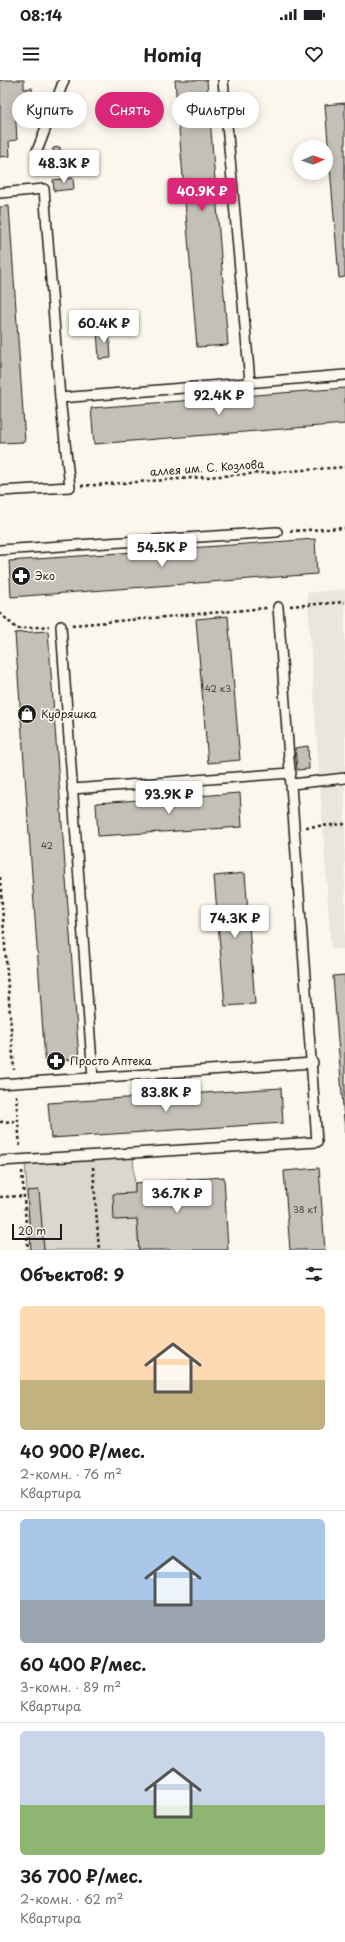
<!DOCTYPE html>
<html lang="ru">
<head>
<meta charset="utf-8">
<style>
  :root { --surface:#fff; --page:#f2f2f2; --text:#202124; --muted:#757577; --line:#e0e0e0; --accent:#db2777 }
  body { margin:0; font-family:"Playpen Sans",sans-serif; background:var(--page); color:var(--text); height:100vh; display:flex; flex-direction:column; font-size:15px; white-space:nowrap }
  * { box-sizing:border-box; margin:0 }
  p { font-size:13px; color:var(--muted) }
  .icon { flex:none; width:22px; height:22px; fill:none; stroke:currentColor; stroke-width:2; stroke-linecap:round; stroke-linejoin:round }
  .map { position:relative; height:1170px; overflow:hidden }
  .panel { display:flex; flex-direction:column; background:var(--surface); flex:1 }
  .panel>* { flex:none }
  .guide { position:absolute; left:12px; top:12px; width:321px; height:36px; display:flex; gap:8px }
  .needle { width:26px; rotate:88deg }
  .fabs { position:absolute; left:293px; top:60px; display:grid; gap:8px }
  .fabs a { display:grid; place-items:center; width:40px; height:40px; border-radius:50%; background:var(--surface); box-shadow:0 2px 10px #0003; font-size:20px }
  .scale { position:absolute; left:12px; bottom:10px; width:50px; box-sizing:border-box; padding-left:4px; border:2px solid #1c1c1c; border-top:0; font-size:11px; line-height:14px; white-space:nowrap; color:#1c1c1c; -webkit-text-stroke:3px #fbf7ec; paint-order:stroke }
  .price { position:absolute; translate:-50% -34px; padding:0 9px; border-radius:4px; background:#fff; color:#222; font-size:13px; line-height:26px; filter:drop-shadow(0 1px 2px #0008) }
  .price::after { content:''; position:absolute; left:50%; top:24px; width:12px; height:9px; margin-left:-6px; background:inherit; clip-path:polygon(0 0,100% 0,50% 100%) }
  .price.selected { background:var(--accent); color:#fff }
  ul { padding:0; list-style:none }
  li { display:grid; align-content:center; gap:8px; height:212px; padding:0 20px }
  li+li { border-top:1px solid var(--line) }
  li span { display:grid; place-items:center; height:124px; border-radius:6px; color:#555 }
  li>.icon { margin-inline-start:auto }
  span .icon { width:72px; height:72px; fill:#fffc; stroke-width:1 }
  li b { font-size:17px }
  h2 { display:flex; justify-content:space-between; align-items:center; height:48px; padding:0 20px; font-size:17px }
  .pill { padding:0 14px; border-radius:18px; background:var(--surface); box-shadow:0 2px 10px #0003; font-size:14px; line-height:36px }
  .pill.selected { background:var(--accent); color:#fff }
  .status { display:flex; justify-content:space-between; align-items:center; height:28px; padding:0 20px; background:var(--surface); direction:ltr }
  .status svg { height:11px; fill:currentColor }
  header { display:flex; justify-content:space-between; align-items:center; height:52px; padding:0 20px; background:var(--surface); font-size:18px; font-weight:700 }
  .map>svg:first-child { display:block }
  .built { fill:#eae6dc }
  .green { fill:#dad7ce; stroke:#7b7a75 }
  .building { fill:#c3c0b8; stroke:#1c1c1c }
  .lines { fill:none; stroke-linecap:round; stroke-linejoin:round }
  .lane-casing { stroke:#1c1c1c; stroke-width:12 }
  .path { stroke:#1c1c1c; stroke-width:2.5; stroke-dasharray:3 3; stroke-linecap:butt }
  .lane { stroke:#fbf7ec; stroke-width:9 }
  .labels { text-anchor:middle; stroke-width:3.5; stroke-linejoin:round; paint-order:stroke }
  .number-label { font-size:9px; fill:#464543 }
  .street-label { font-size:11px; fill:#1c1c1c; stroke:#fbf7ec }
  .poi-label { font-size:11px; fill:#1c1c1c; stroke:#fbf7ec; text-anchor:start }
</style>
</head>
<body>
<div class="status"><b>08:14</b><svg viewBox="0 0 49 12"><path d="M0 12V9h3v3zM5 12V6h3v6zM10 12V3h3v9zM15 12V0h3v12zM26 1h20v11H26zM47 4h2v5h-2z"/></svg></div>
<header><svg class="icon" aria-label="menu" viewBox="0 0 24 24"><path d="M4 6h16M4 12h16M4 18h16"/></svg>Homiq<svg class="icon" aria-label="heart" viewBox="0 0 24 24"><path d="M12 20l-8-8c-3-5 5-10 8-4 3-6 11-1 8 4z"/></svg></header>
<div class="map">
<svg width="345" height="1170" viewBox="0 0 345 1170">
  <rect width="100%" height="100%" fill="#fbf7ec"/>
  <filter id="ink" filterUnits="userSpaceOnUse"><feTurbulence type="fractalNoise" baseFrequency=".025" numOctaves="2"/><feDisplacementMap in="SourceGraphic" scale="8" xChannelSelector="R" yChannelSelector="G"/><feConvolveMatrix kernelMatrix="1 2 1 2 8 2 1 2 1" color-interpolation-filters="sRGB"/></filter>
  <g filter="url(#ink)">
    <path class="built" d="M 345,509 L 345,869 L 331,869 L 307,513 Z"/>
    <path class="green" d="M 133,1076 L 139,1170 L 31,1170 L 25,1082 Z"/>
    <g class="building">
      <path d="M 0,0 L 24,0 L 24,9 L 32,8 L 33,26 L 15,26 L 17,60 L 9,61 L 10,76 L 0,77 Z"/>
      <path d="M 175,0 L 207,0 L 228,265 L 197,267 Z"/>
      <path d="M 345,23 L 345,197 L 339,198 L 325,25 Z"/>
      <path d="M 60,67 L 62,91 L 54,92 L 53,68 Z"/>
      <path d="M 73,98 L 74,109 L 54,111 L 53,100 Z"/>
      <path d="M 9,126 L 25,362 L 0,363 L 0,127 Z"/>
      <path d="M 109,250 L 111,278 L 99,279 L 97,251 Z"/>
      <path d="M 345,308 L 345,344 L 94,364 L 91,328 Z"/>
      <path d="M 315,459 L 317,494 L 11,517 L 9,481 Z"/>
      <path d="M 228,536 L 240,680 L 208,683 L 196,539 Z"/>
      <path d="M 48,551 L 79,979 L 45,981 L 15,553 Z"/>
      <path d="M 308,666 L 309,689 L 297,690 L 295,668 Z"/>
      <path d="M 240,713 L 242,747 L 98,756 L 96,723 Z"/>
      <path d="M 245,793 L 255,924 L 225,926 L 214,796 Z"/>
      <path d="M 345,895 L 345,1053 L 333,896 Z"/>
      <path d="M 281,1008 L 283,1043 L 51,1058 L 48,1023 Z"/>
      <path d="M 319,1088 L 325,1170 L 290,1170 L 284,1091 Z"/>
      <path d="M 224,1097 L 228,1170 L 139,1170 L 137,1139 L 114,1140 L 113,1114 L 135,1113 L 135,1103 Z"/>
      <path d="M 39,1110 L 44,1170 L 31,1170 L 27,1111 Z"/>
    </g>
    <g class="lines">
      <defs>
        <g id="lane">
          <path d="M 223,0 L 250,302"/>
          <path d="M 37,71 L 64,0"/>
          <path d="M 0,113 L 44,109 L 60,318 L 70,407 L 0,411"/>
          <path d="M 60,318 L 345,295"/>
          <path d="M 0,470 L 277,452"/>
          <path d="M 61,546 L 93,998"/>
          <path d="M 292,704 L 345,698"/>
          <path d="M 72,709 L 291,693"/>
          <path d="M 0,1004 L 313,983"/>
          <path d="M 0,1081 L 317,1062 L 278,527"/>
        </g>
      </defs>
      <use href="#lane" class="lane-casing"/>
      <g class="path">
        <path d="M 81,406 L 345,387"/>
        <path d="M 290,451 L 345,448"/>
        <path d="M 290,526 L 345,522"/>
        <path d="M 0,533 L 17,549 L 49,546"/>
        <path d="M 72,545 L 267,528"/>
        <path d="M 306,747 L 345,744"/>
        <path d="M 0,797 L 14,990"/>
        <path d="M 16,1015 L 20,1068"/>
        <path d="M 0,1042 L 18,1041"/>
        <path d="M 93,1087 L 99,1170"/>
        <path d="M 22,1091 L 28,1170"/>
        <path d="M 0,1117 L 24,1116"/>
      </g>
      <use href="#lane" class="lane"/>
    </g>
  </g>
  <defs>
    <symbol id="pharmacy-disc" viewBox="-11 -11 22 22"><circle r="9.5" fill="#1c1c1c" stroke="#fbf7ec"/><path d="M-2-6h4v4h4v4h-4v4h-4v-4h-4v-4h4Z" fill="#fff"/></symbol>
    <symbol id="shop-disc" viewBox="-11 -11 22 22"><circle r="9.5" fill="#1c1c1c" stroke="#fbf7ec"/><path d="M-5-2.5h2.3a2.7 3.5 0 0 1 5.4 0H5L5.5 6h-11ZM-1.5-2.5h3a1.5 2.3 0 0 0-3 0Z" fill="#fff"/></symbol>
  </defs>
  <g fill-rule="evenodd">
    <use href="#pharmacy-disc" x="10" y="485" width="22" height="22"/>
    <use href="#shop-disc" x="16" y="623" width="22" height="22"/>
    <use href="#pharmacy-disc" x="45" y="970" width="22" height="22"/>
  </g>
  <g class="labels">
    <g class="number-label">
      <text x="218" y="612">42 к3</text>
      <text x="47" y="769">42</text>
      <text x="305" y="1133">38 к1</text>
    </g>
    <g class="street-label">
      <text transform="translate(207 388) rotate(-4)" y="4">аллея им. С. Козлова</text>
    </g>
    <g class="poi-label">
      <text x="35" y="500">Эко</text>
      <text x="41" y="638">Кудряшка</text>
      <text x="70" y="985">Просто Аптека</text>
    </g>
  </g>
</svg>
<div class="fabs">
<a><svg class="needle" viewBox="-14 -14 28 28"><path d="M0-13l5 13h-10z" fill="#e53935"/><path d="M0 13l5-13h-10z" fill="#757577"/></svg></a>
</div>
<div class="scale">20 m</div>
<b class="price" style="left:64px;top:104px">48.3K ₽</b>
<b class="price selected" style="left:202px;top:132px">40.9K ₽</b>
<b class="price" style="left:104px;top:264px">60.4K ₽</b>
<b class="price" style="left:219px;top:336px">92.4K ₽</b>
<b class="price" style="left:162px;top:488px">54.5K ₽</b>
<b class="price" style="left:169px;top:735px">93.9K ₽</b>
<b class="price" style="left:235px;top:859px">74.3K ₽</b>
<b class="price" style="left:166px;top:1033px">83.8K ₽</b>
<b class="price" style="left:177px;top:1134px">36.7K ₽</b>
<div class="guide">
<a class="pill">Купить</a>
<a class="pill selected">Снять</a>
<a class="pill">Фильтры</a>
</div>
</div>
<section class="panel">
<h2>Объектов: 9<svg class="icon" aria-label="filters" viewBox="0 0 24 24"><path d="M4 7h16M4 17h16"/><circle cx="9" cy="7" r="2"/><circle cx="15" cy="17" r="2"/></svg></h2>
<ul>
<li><span style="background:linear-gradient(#ffd9b3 60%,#c2b280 0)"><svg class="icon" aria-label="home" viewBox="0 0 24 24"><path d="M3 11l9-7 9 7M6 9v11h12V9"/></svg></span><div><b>40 900 ₽/мес.</b><p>2-комн. · 76 m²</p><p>Квартира</p></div></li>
<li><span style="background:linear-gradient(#a9c7e8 65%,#9aa5b1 0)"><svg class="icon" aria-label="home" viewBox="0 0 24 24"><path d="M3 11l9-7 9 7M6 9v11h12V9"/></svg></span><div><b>60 400 ₽/мес.</b><p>3-комн. · 89 m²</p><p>Квартира</p></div></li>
<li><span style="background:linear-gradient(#c9d6e8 60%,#8fb573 0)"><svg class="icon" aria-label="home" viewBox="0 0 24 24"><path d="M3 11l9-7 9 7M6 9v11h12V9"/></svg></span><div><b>36 700 ₽/мес.</b><p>2-комн. · 62 m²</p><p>Квартира</p></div></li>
</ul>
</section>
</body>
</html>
